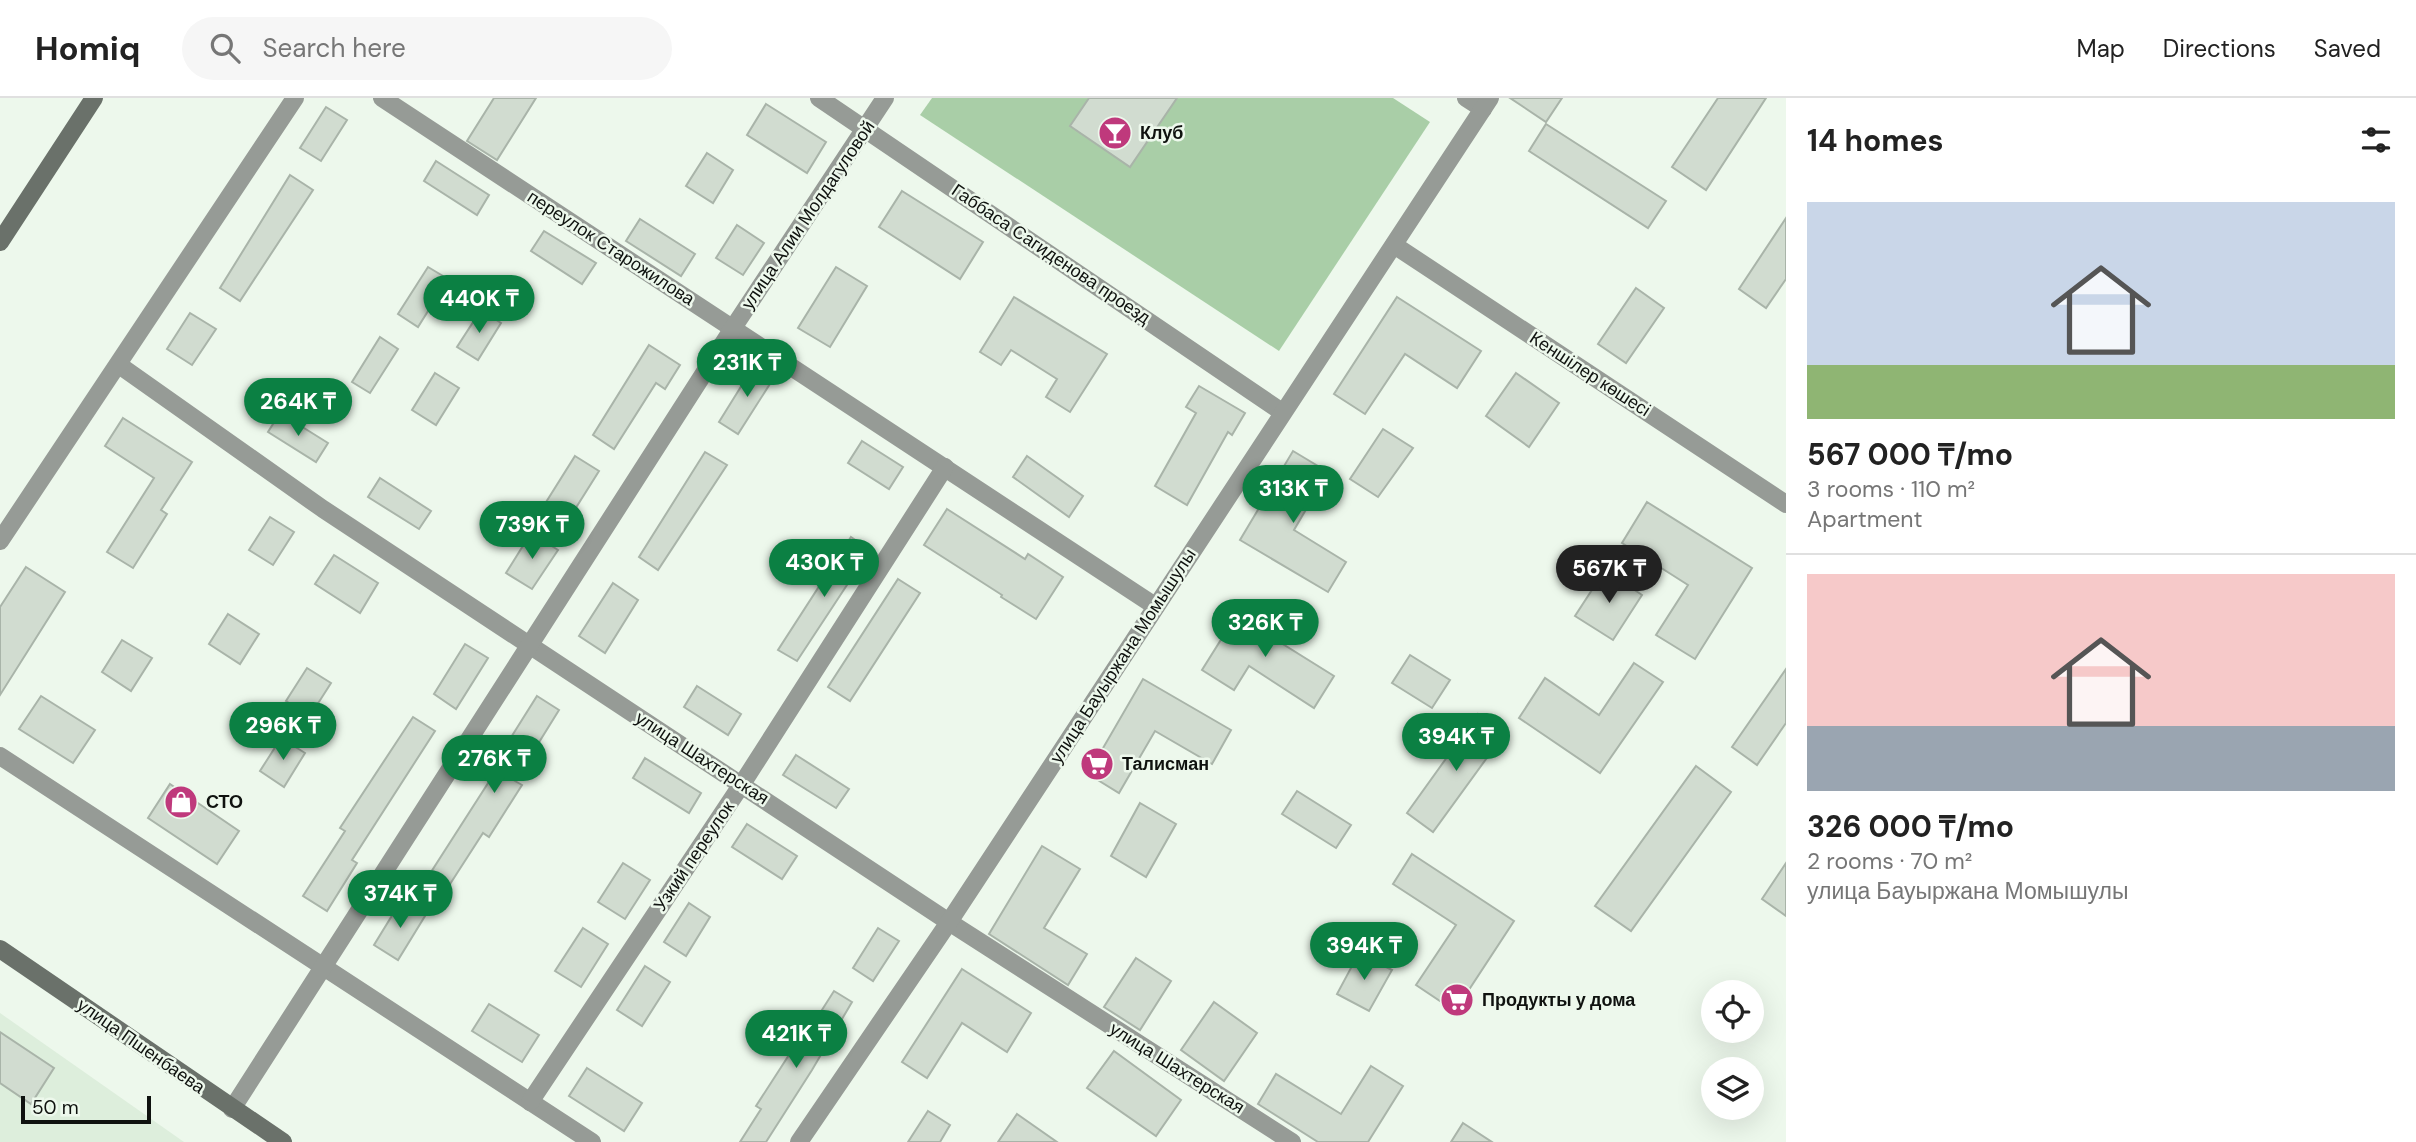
<!DOCTYPE html>
<html lang="en">
<head>
<meta charset="utf-8">
<style>
  :root { --surface:#fff; --page:#f6f6f6; --text:#222; --muted:#767676; --line:#e0e0e0; --accent:#0b8043 }
  body { margin:0; font-family:"DM Sans",sans-serif; background:var(--page); color:var(--text); height:100vh; display:flex; flex-direction:column; font-size:26px; white-space:nowrap }
  * { box-sizing:border-box; margin:0 }
  p { font-size:23px; color:var(--muted) }
  .icon { flex:none; width:38px; height:38px; fill:none; stroke:currentColor; stroke-width:2; stroke-linecap:round; stroke-linejoin:round }
  .map { position:relative; flex:1; overflow:hidden }
  .drawer { display:flex; flex-direction:column; background:var(--surface); width:630px }
  .drawer>* { flex:none }
  .controls { position:absolute; left:1701px; top:882px; display:grid; gap:14px }
  .controls a { display:grid; place-items:center; width:63px; height:63px; border-radius:50%; background:var(--surface); box-shadow:0 7px 28px #0002; font-size:35px }
  .scale { position:absolute; left:21px; bottom:18px; width:130px; box-sizing:border-box; padding-left:7px; border:4px solid #0f120f; border-top:0; font-size:19px; line-height:24px; white-space:nowrap; color:#0f120f; -webkit-text-stroke:5px #edf8ec; paint-order:stroke }
  .price { position:absolute; translate:-50% -60px; padding:0 16px; border-radius:24px; background:var(--accent); color:#fff; font-size:23px; line-height:46px; filter:drop-shadow(0 2px 4px #0008) }
  .price::after { content:''; position:absolute; left:50%; top:42px; width:21px; height:16px; margin-left:-10px; background:inherit; clip-path:polygon(0 0,100% 0,50% 100%) }
  .price.on { background:#222; color:#fff }
  ul { padding:0; list-style:none }
  li { display:grid; align-content:center; gap:14px; height:371px; padding:0 21px }
  li+li { border-top:2px solid var(--line) }
  li span { display:grid; place-items:center; height:217px; border-radius:0px; color:#555 }
  li>.icon { margin-inline-start:auto }
  span .icon { width:126px; height:126px; fill:#fffc; stroke-width:1 }
  li b { font-size:30px }
  h2 { display:flex; justify-content:space-between; align-items:center; height:84px; padding:0 21px; font-size:30px }
  header { display:flex; align-items:center; gap:42px; box-sizing:border-box; height:98px; padding:0 35px; background:var(--surface); border-bottom:2px solid var(--line) }
  header strong { font-size:33px }
  nav { display:flex; gap:38px; margin-inline-start:auto; font-size:24px }
  .search { width:490px; height:63px; background:var(--page); display:flex; align-items:center; gap:18px; box-sizing:border-box; padding:0 24px; border-radius:38px; color:var(--muted); font-size:26px }
  main { display:flex; flex:1; min-height:0 }
  .map>svg:first-child { display:block }
  .built { fill:#ddeedc }
  .green { fill:#a9cea7 }
  .building { fill:#d1dcd0; stroke:#a9b4a9; stroke-width:2 }
  .lines { fill:none; stroke-linecap:round; stroke-linejoin:round }
  .street { stroke:#969b96; stroke-width:18 }
  .secondary { stroke:#6a716a; stroke-width:18 }
  .labels { text-anchor:middle; stroke-width:5; stroke-linejoin:round; paint-order:stroke }
  .poi-label { font-size:18px; font-weight:bold; fill:#0f120f; stroke:#edf8ec; text-anchor:start }
  .street-label { font-size:18px; fill:#0f120f; stroke:#edf8ec }
</style>
</head>
<body>
<header>
<strong>Homiq</strong>
<div class="search"><svg class="icon" aria-label="search" viewBox="0 0 24 24"><circle cx="10" cy="10" r="6"/><path d="M15 15l6 6"/></svg>Search here</div>
<nav><a>Map</a><a>Directions</a><a>Saved</a></nav>
</header>
<main>
<div class="map">
<svg width="1786" height="1044" viewBox="0 0 1786 1044">
  <rect width="100%" height="100%" fill="#edf8ec"/>
  <path class="built" d="M 0,915 L 184,1044 L 0,1044 Z"/>
  <path class="green" d="M 932,0 L 1393,0 L 1430,24 L 1279,253 L 920,17 Z"/>
  <g class="building">
    <path d="M 494,0 L 536,0 L 497,62 L 467,43 Z"/>
    <path d="M 1089,0 L 1177,0 L 1130,69 L 1070,28 Z"/>
    <path d="M 1510,0 L 1562,0 L 1546,24 Z"/>
    <path d="M 1718,0 L 1766,0 L 1706,92 L 1672,69 Z"/>
    <path d="M 766,6 L 826,44 L 807,75 L 747,37 Z"/>
    <path d="M 326,9 L 347,22 L 321,63 L 300,50 Z"/>
    <path d="M 1546,26 L 1666,103 L 1648,130 L 1529,53 Z"/>
    <path d="M 707,55 L 733,72 L 713,105 L 686,88 Z"/>
    <path d="M 436,63 L 489,97 L 477,117 L 424,83 Z"/>
    <path d="M 290,77 L 313,92 L 240,203 L 220,190 Z"/>
    <path d="M 902,93 L 983,144 L 960,181 L 879,129 Z"/>
    <path d="M 1786,120 L 1786,181 L 1766,210 L 1739,191 Z"/>
    <path d="M 640,121 L 695,156 L 681,178 L 626,143 Z"/>
    <path d="M 737,127 L 764,145 L 743,177 L 716,160 Z"/>
    <path d="M 544,133 L 596,165 L 582,186 L 531,153 Z"/>
    <path d="M 428,169 L 448,181 L 418,229 L 398,216 Z"/>
    <path d="M 836,169 L 867,188 L 830,249 L 798,230 Z"/>
    <path d="M 1636,190 L 1664,210 L 1626,265 L 1598,246 Z"/>
    <path d="M 1014,199 L 1107,256 L 1070,314 L 1046,299 L 1057,281 L 1011,252 L 1001,267 L 980,254 Z"/>
    <path d="M 1397,199 L 1481,253 L 1457,290 L 1405,256 L 1365,316 L 1334,296 Z"/>
    <path d="M 481,212 L 501,225 L 478,262 L 457,249 Z"/>
    <path d="M 190,215 L 216,231 L 192,267 L 167,251 Z"/>
    <path d="M 380,239 L 398,251 L 370,295 L 352,284 Z"/>
    <path d="M 649,247 L 680,267 L 665,291 L 656,285 L 614,351 L 593,337 Z"/>
    <path d="M 755,266 L 775,278 L 738,336 L 719,324 Z"/>
    <path d="M 435,275 L 459,290 L 436,327 L 412,312 Z"/>
    <path d="M 1516,275 L 1559,305 L 1529,349 L 1486,318 Z"/>
    <path d="M 1199,288 L 1245,315 L 1232,337 L 1228,334 L 1187,407 L 1155,388 L 1196,315 L 1186,309 Z"/>
    <path d="M 280,315 L 328,345 L 316,364 L 268,334 Z"/>
    <path d="M 123,320 L 192,364 L 161,412 L 167,416 L 133,470 L 107,454 L 154,380 L 105,348 Z"/>
    <path d="M 1383,331 L 1413,350 L 1378,399 L 1350,381 Z"/>
    <path d="M 862,343 L 903,369 L 889,391 L 848,365 Z"/>
    <path d="M 1293,353 L 1328,374 L 1294,432 L 1346,464 L 1328,494 L 1240,442 Z"/>
    <path d="M 705,354 L 727,367 L 658,472 L 639,459 Z"/>
    <path d="M 575,358 L 599,373 L 567,424 L 543,409 Z"/>
    <path d="M 1027,358 L 1083,398 L 1069,419 L 1013,379 Z"/>
    <path d="M 380,380 L 431,413 L 419,431 L 368,399 Z"/>
    <path d="M 1647,404 L 1752,470 L 1695,561 L 1656,537 L 1688,487 L 1622,445 Z"/>
    <path d="M 947,411 L 1025,461 L 1028,456 L 1063,479 L 1036,521 L 1001,499 L 1002,497 L 924,447 Z"/>
    <path d="M 270,419 L 294,434 L 273,467 L 249,452 Z"/>
    <path d="M 531,435 L 558,452 L 532,491 L 506,475 Z"/>
    <path d="M 851,439 L 870,452 L 797,563 L 778,552 Z"/>
    <path d="M 334,457 L 378,485 L 360,515 L 315,486 Z"/>
    <path d="M 26,469 L 65,494 L 0,597 L 0,509 Z"/>
    <path d="M 1605,472 L 1642,497 L 1613,542 L 1575,518 Z"/>
    <path d="M 898,481 L 920,495 L 850,603 L 828,589 Z"/>
    <path d="M 613,485 L 638,502 L 605,555 L 579,538 Z"/>
    <path d="M 1244,505 L 1277,526 L 1270,538 L 1334,578 L 1314,610 L 1249,568 L 1234,592 L 1202,572 Z"/>
    <path d="M 228,516 L 259,536 L 240,566 L 209,546 Z"/>
    <path d="M 122,542 L 152,560 L 131,593 L 102,574 Z"/>
    <path d="M 465,546 L 488,560 L 456,611 L 434,596 Z"/>
    <path d="M 1410,557 L 1450,582 L 1432,610 L 1392,585 Z"/>
    <path d="M 1634,565 L 1663,584 L 1600,675 L 1519,620 L 1545,580 L 1599,617 Z"/>
    <path d="M 307,570 L 331,585 L 310,618 L 286,603 Z"/>
    <path d="M 1786,571 L 1786,625 L 1757,667 L 1732,649 Z"/>
    <path d="M 1143,581 L 1231,632 L 1212,666 L 1155,633 L 1119,695 L 1088,676 Z"/>
    <path d="M 697,588 L 741,616 L 728,637 L 684,609 Z"/>
    <path d="M 41,598 L 95,632 L 73,665 L 19,631 Z"/>
    <path d="M 537,598 L 559,612 L 515,683 L 522,687 L 489,739 L 483,735 L 443,797 L 424,785 L 508,654 L 503,652 Z"/>
    <path d="M 1478,616 L 1505,635 L 1433,734 L 1407,715 Z"/>
    <path d="M 413,619 L 435,633 L 352,762 L 357,765 L 327,813 L 303,798 L 345,733 L 340,730 Z"/>
    <path d="M 281,640 L 305,655 L 284,689 L 260,673 Z"/>
    <path d="M 796,657 L 849,691 L 836,710 L 783,677 Z"/>
    <path d="M 645,660 L 701,695 L 689,715 L 633,680 Z"/>
    <path d="M 1696,668 L 1731,694 L 1631,833 L 1595,808 Z"/>
    <path d="M 170,686 L 239,733 L 217,766 L 148,720 Z"/>
    <path d="M 1297,693 L 1351,727 L 1336,750 L 1282,716 Z"/>
    <path d="M 1140,705 L 1176,726 L 1146,779 L 1111,758 Z"/>
    <path d="M 747,726 L 797,758 L 782,781 L 732,749 Z"/>
    <path d="M 1042,748 L 1080,771 L 1044,830 L 1087,856 L 1068,887 L 989,836 Z"/>
    <path d="M 1412,756 L 1514,823 L 1455,913 L 1416,887 L 1456,827 L 1393,786 Z"/>
    <path d="M 623,765 L 650,782 L 625,821 L 598,804 Z"/>
    <path d="M 1786,765 L 1786,818 L 1762,801 Z"/>
    <path d="M 401,803 L 425,818 L 398,862 L 374,847 Z"/>
    <path d="M 689,805 L 710,819 L 686,858 L 664,844 Z"/>
    <path d="M 583,830 L 608,846 L 581,889 L 555,873 Z"/>
    <path d="M 878,830 L 899,843 L 873,883 L 853,870 Z"/>
    <path d="M 1359,855 L 1392,872 L 1369,913 L 1337,896 Z"/>
    <path d="M 1136,860 L 1171,883 L 1140,932 L 1104,909 Z"/>
    <path d="M 645,868 L 670,884 L 642,928 L 617,912 Z"/>
    <path d="M 962,871 L 1031,915 L 1007,954 L 962,925 L 927,980 L 902,964 Z"/>
    <path d="M 834,893 L 852,904 L 812,972 L 766,1044 L 740,1044 L 761,1011 L 756,1008 L 789,957 L 792,959 Z"/>
    <path d="M 1214,904 L 1257,935 L 1224,983 L 1181,952 Z"/>
    <path d="M 489,906 L 539,937 L 522,964 L 472,933 Z"/>
    <path d="M 0,934 L 54,970 L 31,1006 L 0,985 Z"/>
    <path d="M 1114,953 L 1181,1002 L 1156,1038 L 1087,990 Z"/>
    <path d="M 1371,968 L 1403,988 L 1368,1044 L 1318,1044 L 1258,1006 L 1276,976 L 1341,1016 Z"/>
    <path d="M 587,970 L 642,1005 L 624,1033 L 569,998 Z"/>
    <path d="M 928,1013 L 950,1027 L 940,1044 L 908,1044 Z"/>
    <path d="M 1017,1016 L 1057,1044 L 998,1044 Z"/>
    <path d="M 1463,1025 L 1492,1044 L 1451,1044 Z"/>
  </g>
  <g class="lines">
    <g class="street">
      <path d="M 382,0 L 1155,508"/>
      <path d="M 819,0 L 1282,314"/>
      <path d="M 1466,0 L 1483,11"/>
      <path d="M 1394,147 L 1786,406"/>
      <path d="M 119,267 L 323,411 L 949,824 L 1292,1044"/>
      <path d="M 0,443 L 295,0"/>
      <path d="M 0,658 L 592,1044"/>
      <path d="M 530,1004 L 742,686 L 945,369"/>
      <path d="M 232,1011 L 733,230 L 885,0"/>
      <path d="M 799,1044 L 949,824 L 1490,0"/>
    </g>
    <g class="secondary">
      <path d="M 0,144 L 94,0"/>
      <path d="M 0,851 L 283,1044"/>
    </g>
  </g>
  <defs>
    <symbol id="bar-disc" viewBox="-11 -11 22 22"><circle r="9.5" fill="#bf397c" stroke="#edf8ec"/><path d="M-6-5H6L.8 .8V4.5H3.5V6h-7V4.5H-.8V.8Z" fill="#fff"/></symbol>
    <symbol id="supermarket-disc" viewBox="-11 -11 22 22"><circle r="9.5" fill="#bf397c" stroke="#edf8ec"/><path d="M-6-5.5h2.5l.6 2H6L4.5 2H-2.5L-4.4-4H-6ZM-1.5 3.2a1.3 1.3 0 1 0 .1 0ZM3 3.2a1.3 1.3 0 1 0 .1 0Z" fill="#fff"/></symbol>
    <symbol id="shop-disc" viewBox="-11 -11 22 22"><circle r="9.5" fill="#bf397c" stroke="#edf8ec"/><path d="M-5-2.5h2.3a2.7 3.5 0 0 1 5.4 0H5L5.5 6h-11ZM-1.5-2.5h3a1.5 2.3 0 0 0-3 0Z" fill="#fff"/></symbol>
  </defs>
  <g fill-rule="evenodd">
    <use href="#bar-disc" x="1096" y="16" width="38" height="38"/>
    <use href="#supermarket-disc" x="1078" y="647" width="38" height="38"/>
    <use href="#shop-disc" x="162" y="685" width="38" height="38"/>
    <use href="#supermarket-disc" x="1438" y="883" width="38" height="38"/>
  </g>
  <g class="labels">
    <g class="poi-label">
      <text x="1140" y="41">Клуб</text>
      <text x="1122" y="672">Талисман</text>
      <text x="206" y="710">СТО</text>
      <text x="1482" y="908">Продукты у дома</text>
    </g>
    <g class="street-label">
      <text transform="translate(808 117) rotate(-56)" y="6">улица Алии Молдагуловой</text>
      <text transform="translate(611 150) rotate(33)" y="6">переулок Старожилова</text>
      <text transform="translate(1051 156) rotate(34)" y="6">Габбаса Сагиденова проезд</text>
      <text transform="translate(1590 276) rotate(33)" y="6">Кеншілер көшесі</text>
      <text transform="translate(1123 558) rotate(-57)" y="6">улица Бауыржана Момышулы</text>
      <text transform="translate(702 660) rotate(33)" y="6">улица Шахтерская</text>
      <text transform="translate(694 758) rotate(-56)" y="6">Узкий переулок</text>
      <text transform="translate(141 948) rotate(35)" y="6">улица Пшенбаева</text>
      <text transform="translate(1177 970) rotate(32)" y="6">улица Шахтерская</text>
    </g>
  </g>
</svg>
<div class="controls">
<a><svg class="icon" aria-label="locate" viewBox="0 0 24 24"><circle cx="12" cy="12" r="6"/><path d="M12 2v4M12 18v4M2 12h4M18 12h4"/></svg></a>
<a><svg class="icon" aria-label="layers" viewBox="0 0 24 24"><path d="M12 4l9 5-9 5-9-5zM3 14l9 5 9-5"/></svg></a>
</div>
<div class="scale">50 m</div>
<b class="price" style="left:479px;top:237px">440K ₸</b>
<b class="price" style="left:747px;top:301px">231K ₸</b>
<b class="price" style="left:298px;top:340px">264K ₸</b>
<b class="price" style="left:1293px;top:427px">313K ₸</b>
<b class="price" style="left:532px;top:463px">739K ₸</b>
<b class="price" style="left:824px;top:501px">430K ₸</b>
<b class="price on" style="left:1609px;top:507px">567K ₸</b>
<b class="price" style="left:1265px;top:561px">326K ₸</b>
<b class="price" style="left:283px;top:664px">296K ₸</b>
<b class="price" style="left:1456px;top:675px">394K ₸</b>
<b class="price" style="left:494px;top:697px">276K ₸</b>
<b class="price" style="left:400px;top:832px">374K ₸</b>
<b class="price" style="left:1364px;top:884px">394K ₸</b>
<b class="price" style="left:796px;top:972px">421K ₸</b>
</div>
<section class="drawer">
<h2>14 homes<svg class="icon" aria-label="filters" viewBox="0 0 24 24"><path d="M4 7h16M4 17h16"/><circle cx="9" cy="7" r="2"/><circle cx="15" cy="17" r="2"/></svg></h2>
<ul>
<li><span style="background:linear-gradient(#c9d6e8 75%,#8fb573 0)"><svg class="icon" aria-label="home" viewBox="0 0 24 24"><path d="M3 11l9-7 9 7M6 9v11h12V9"/></svg></span><div><b>567 000 ₸/mo</b><p>3 rooms · 110 m²</p><p>Apartment</p></div></li>
<li><span style="background:linear-gradient(#f6c9c9 70%,#9aa5b1 0)"><svg class="icon" aria-label="home" viewBox="0 0 24 24"><path d="M3 11l9-7 9 7M6 9v11h12V9"/></svg></span><div><b>326 000 ₸/mo</b><p>2 rooms · 70 m²</p><p>улица Бауыржана Момышулы</p></div></li>
</ul>
</section>
</main>
</body>
</html>
